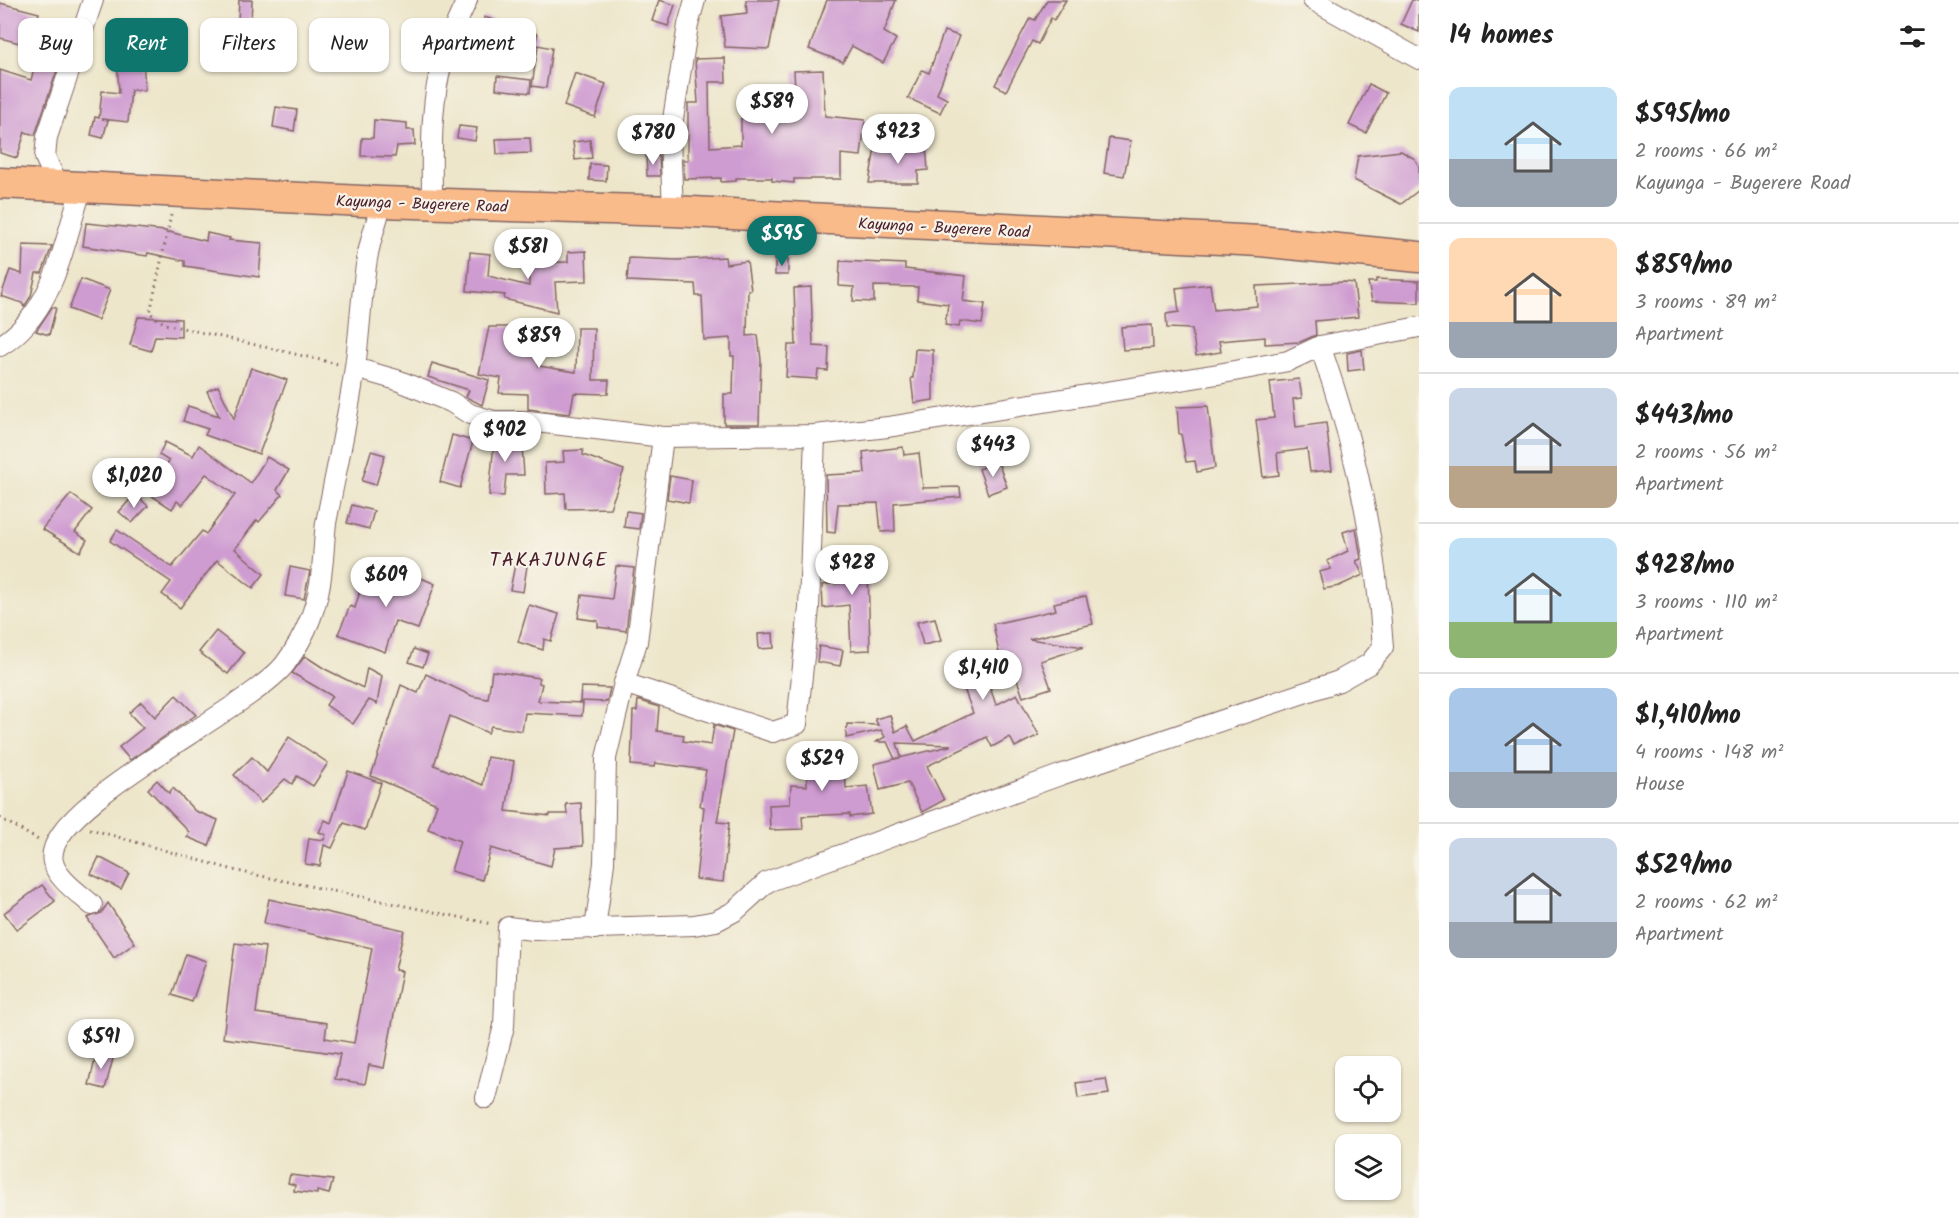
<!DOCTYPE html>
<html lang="en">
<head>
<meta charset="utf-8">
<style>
  :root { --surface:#fff; --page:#f2f2f2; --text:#222; --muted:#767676; --line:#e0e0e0; --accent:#0f766e }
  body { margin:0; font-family:Kalam,sans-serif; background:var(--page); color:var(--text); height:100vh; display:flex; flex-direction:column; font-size:22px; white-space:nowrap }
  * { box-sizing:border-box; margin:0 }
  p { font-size:20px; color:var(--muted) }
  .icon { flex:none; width:33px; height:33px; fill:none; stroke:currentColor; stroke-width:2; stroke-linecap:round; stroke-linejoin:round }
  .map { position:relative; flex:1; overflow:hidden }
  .drawer { display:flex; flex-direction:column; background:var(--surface); width:540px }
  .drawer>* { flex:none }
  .hud { position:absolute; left:18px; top:18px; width:570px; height:54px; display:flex; gap:12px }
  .buttons { position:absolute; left:1335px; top:1056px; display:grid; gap:12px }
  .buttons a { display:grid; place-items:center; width:66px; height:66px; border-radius:12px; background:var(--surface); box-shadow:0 2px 4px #0004; font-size:30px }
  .price { position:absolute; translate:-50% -51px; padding:0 14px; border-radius:21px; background:#fff; color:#222; font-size:20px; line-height:39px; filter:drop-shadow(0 2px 3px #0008) }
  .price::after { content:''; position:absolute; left:50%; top:36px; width:18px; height:14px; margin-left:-9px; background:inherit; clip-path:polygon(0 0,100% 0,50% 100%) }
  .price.on { background:var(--accent); color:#fff }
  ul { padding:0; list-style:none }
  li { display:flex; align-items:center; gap:18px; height:150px; padding:0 30px }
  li+li { border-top:2px solid var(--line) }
  li span { display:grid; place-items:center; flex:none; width:168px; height:120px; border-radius:12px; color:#555 }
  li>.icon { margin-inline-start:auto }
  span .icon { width:72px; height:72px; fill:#fffc; stroke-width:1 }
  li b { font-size:26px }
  h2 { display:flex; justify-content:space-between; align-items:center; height:72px; padding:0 30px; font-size:26px }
  .chip { padding:0 21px; border-radius:12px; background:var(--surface); box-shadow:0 2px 4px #0004; font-size:21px; line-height:54px }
  .chip.on { background:var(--accent); color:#fff }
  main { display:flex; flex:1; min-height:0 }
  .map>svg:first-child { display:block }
  .building { fill:#cf9cd1 }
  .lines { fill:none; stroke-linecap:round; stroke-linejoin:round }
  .minor-casing { stroke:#836563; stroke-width:22 }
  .primary-casing { stroke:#836563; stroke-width:33 }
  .path { stroke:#836563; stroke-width:3; stroke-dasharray:1.5 4.5; stroke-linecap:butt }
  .minor { stroke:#fff; stroke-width:20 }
  .primary { stroke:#fabb8b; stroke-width:30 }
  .labels { text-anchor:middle; stroke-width:4.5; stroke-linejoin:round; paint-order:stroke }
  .street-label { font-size:16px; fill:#4a1f2b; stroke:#f7f3e8 }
  .quarter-label { font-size:20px; letter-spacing:1.5px; fill:#4a1f2b; stroke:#f7f3e8 }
</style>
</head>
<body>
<main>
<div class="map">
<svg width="1419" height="1218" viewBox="0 0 1419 1218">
  <rect width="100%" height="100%" fill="#f7f3e8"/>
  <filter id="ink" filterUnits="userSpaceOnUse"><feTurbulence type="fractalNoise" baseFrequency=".0167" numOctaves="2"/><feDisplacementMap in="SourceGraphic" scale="12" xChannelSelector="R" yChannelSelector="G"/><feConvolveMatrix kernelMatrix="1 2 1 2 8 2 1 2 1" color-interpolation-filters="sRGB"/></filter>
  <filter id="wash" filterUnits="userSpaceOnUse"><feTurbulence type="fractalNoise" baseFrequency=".008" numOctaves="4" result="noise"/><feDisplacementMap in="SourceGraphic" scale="24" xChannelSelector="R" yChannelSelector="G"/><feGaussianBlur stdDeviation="1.35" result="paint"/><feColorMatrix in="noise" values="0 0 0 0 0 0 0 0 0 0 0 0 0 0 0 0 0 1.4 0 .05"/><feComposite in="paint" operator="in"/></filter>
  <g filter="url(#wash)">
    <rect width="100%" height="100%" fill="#ede6ca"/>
    <g id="blocks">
      <g class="building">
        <path d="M 239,0 L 252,0 L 251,22 L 238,21 Z"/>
        <path d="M 659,0 L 675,5 L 668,26 L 652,21 Z"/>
        <path d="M 746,0 L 779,0 L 769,49 L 725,47 L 721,16 L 747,13 Z"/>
        <path d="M 827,0 L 896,0 L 884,32 L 896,39 L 883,63 L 852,46 L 843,62 L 809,49 Z"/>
        <path d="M 1047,0 L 1066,0 L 1054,20 L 1051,18 L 1038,44 L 1032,41 L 1006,91 L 995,85 L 1030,18 L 1035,20 Z"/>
        <path d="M 1412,0 L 1419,0 L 1419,32 L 1401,24 Z"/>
        <path d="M 0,3 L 39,13 L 31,46 L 0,38 Z"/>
        <path d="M 484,17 L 538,34 L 531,55 L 481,39 Z"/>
        <path d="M 408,25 L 422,30 L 409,66 L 405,65 Z"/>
        <path d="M 944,31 L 959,36 L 937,94 L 947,99 L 940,113 L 908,98 L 922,70 L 929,73 Z"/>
        <path d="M 538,45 L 552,48 L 546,88 L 532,86 Z"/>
        <path d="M 40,46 L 64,50 L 35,135 L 25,132 L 17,158 L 0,153 L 0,70 L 31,80 Z"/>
        <path d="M 143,57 L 145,90 L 131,90 L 128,122 L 102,119 L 108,120 L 103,138 L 91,135 L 95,117 L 99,118 L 102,91 L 119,93 L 117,58 Z"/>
        <path d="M 725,58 L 726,82 L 709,82 L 710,147 L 741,145 L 741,118 L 748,118 L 748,106 L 796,107 L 794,71 L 823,70 L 825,116 L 865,120 L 861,156 L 841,154 L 841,179 L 794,179 L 794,183 L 772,181 L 772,178 L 736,178 L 736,181 L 721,182 L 721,178 L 684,179 L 683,160 L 688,160 L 688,103 L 698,103 L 695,59 Z"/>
        <path d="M 575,73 L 606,84 L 595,117 L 564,106 Z"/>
        <path d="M 497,76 L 531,80 L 530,93 L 496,89 Z"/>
        <path d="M 1369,84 L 1386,93 L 1366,133 L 1349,125 Z"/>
        <path d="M 276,107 L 297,110 L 294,131 L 273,127 Z"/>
        <path d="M 374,120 L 407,123 L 407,130 L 414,130 L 415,145 L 397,146 L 395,157 L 361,156 L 362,138 L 373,138 Z"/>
        <path d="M 459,126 L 477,128 L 475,141 L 457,138 Z"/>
        <path d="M 530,138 L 531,153 L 497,154 L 496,139 Z"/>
        <path d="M 1109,138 L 1131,141 L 1124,176 L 1104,173 Z"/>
        <path d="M 590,140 L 592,158 L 575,160 L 573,142 Z"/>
        <path d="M 926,146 L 928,170 L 918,171 L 918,183 L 869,183 L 875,148 L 907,148 Z"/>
        <path d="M 1401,151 L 1415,159 L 1419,167 L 1419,190 L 1401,204 L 1354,180 L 1358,156 Z"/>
        <path d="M 646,156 L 659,156 L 660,176 L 647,176 Z"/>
        <path d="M 590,164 L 607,165 L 606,181 L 589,180 Z"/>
        <path d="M 86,223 L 165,231 L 206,241 L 207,233 L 230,238 L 229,240 L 262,243 L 259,277 L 185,266 L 185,261 L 148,253 L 147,256 L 83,246 Z"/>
        <path d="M 23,245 L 52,246 L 42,273 L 36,273 L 31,296 L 24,307 L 22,303 L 1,296 L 10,270 L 22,274 Z"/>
        <path d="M 586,251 L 587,281 L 555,282 L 557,312 L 504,299 L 505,295 L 467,291 L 470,252 L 490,254 L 488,276 L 529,286 L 529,263 L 568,262 L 568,252 Z"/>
        <path d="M 725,257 L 726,264 L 747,261 L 751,290 L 748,290 L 747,336 L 758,335 L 761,360 L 759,424 L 724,424 L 724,394 L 733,394 L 734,356 L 731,356 L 731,338 L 704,340 L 702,296 L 696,296 L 695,284 L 627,281 L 629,258 L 677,260 Z"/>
        <rect x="775" y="259" width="13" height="16"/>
        <path d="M 840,261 L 905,264 L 905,269 L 966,276 L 963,301 L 985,304 L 982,324 L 960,321 L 959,327 L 945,325 L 948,304 L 917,300 L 918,287 L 874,286 L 874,302 L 853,301 L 854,287 L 839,286 Z"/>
        <path d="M 81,279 L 110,290 L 98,320 L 69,309 Z"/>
        <path d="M 1376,279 L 1419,281 L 1419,303 L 1372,301 L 1368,282 L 1376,282 Z"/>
        <path d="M 1345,282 L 1354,283 L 1358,317 L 1315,321 L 1316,335 L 1300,342 L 1265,344 L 1265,337 L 1219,341 L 1221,352 L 1196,356 L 1192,329 L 1167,328 L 1166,314 L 1179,312 L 1176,288 L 1210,284 L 1214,310 L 1257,306 L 1256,286 Z"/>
        <path d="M 811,287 L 813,346 L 829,347 L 828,371 L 818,370 L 817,379 L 786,377 L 788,345 L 796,345 L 794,288 Z"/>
        <path d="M 52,307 L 56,308 L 49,335 L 36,331 Z"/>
        <path d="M 138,317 L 181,319 L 181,337 L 155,336 L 151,351 L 130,345 Z"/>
        <path d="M 1152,325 L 1153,348 L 1123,350 L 1121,327 Z"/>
        <path d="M 489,327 L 539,327 L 539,366 L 576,372 L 577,328 L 594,328 L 593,380 L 609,380 L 608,394 L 574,393 L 570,414 L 528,409 L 528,394 L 499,393 L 501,378 L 479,374 Z"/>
        <path d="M 915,349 L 933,350 L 933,400 L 914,403 L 911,378 L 913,378 Z"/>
        <path d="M 1362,350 L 1364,369 L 1348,371 L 1347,353 Z"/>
        <path d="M 432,363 L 489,380 L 482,405 L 466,397 L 469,390 L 428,377 Z"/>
        <path d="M 251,368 L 287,380 L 259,454 L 205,435 L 208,429 L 183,421 L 188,406 L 219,416 L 207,391 L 218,386 L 234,419 Z"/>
        <path d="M 1299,379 L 1302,398 L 1293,399 L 1296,427 L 1326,423 L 1332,470 L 1310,472 L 1307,449 L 1277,453 L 1279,475 L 1263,477 L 1256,420 L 1274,418 L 1270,382 Z"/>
        <path d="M 1208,406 L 1215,468 L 1197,472 L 1195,461 L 1186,462 L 1181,434 L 1179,434 L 1177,407 Z"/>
        <path d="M 495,433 L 510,433 L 508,446 L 522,446 L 524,475 L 506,475 L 504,496 L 489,495 Z"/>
        <path d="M 452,435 L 473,441 L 460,488 L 440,482 Z"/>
        <path d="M 165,442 L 193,456 L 199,445 L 251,483 L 267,457 L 289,470 L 277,490 L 282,495 L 259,522 L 257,520 L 235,549 L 264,574 L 253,588 L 217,560 L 180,608 L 162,594 L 171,582 L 110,541 L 117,530 L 172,567 L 202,531 L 206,534 L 235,495 L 206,474 L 182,505 L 177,501 L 172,509 L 146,492 L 169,461 L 159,455 Z"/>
        <path d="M 903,447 L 904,455 L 919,453 L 923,488 L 960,487 L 961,497 L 894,503 L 895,531 L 881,532 L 878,503 L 838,504 L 835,533 L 827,532 L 826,475 L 865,473 L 863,452 Z"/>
        <path d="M 583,450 L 583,455 L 624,470 L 610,508 L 566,509 L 565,493 L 546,494 L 545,463 L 564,462 L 563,451 Z"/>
        <path d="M 371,451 L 385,455 L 376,485 L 362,481 Z"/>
        <path d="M 998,462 L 1007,487 L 988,494 L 979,469 Z"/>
        <path d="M 670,476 L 692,480 L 689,503 L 667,499 Z"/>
        <path d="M 71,494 L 92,510 L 75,532 L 87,540 L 80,552 L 42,529 Z"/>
        <path d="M 135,494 L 148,506 L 132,523 L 119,512 Z"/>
        <path d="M 352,505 L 374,511 L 369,529 L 347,523 Z"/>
        <path d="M 626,511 L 641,513 L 639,529 L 624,527 Z"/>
        <path d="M 1356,528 L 1361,559 L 1356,561 L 1363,575 L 1339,586 L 1324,589 L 1319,572 L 1331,569 L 1327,561 L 1348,551 L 1343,532 Z"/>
        <path d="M 863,549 L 864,569 L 868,569 L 870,650 L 851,651 L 849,605 L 823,608 L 822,585 L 840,583 L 836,553 Z"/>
        <path d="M 515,564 L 527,566 L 523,592 L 510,590 Z"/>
        <path d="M 616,566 L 634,568 L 626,631 L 598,627 L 598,621 L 578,618 L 582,595 L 612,599 Z"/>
        <path d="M 290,567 L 310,571 L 304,599 L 285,596 Z"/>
        <path d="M 366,570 L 399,578 L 403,570 L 435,584 L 418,629 L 395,621 L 385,652 L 338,634 L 350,606 L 355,608 Z"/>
        <path d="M 1086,596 L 1093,624 L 1029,639 L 1084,647 L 1041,661 L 1051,688 L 1023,697 L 1012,665 L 986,675 L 996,705 L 1017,694 L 1039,735 L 1015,747 L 1010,737 L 992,747 L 987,737 L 927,766 L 944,800 L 922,812 L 908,783 L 880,790 L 874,764 L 950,746 L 950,745 L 897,743 L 901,757 L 895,759 L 887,742 L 876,742 L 885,737 L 881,730 L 846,738 L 847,724 L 878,725 L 875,719 L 890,715 L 895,732 L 907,726 L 915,741 L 973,713 L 963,686 L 969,683 L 963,667 L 999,653 L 993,624 L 1056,610 L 1054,603 Z"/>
        <path d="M 529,605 L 559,614 L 551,641 L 544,639 L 543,650 L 518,642 Z"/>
        <path d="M 935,618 L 941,641 L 923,645 L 917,622 Z"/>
        <path d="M 216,631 L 244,653 L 228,674 L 199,652 Z"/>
        <path d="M 773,633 L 774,648 L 759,649 L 758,634 Z"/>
        <path d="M 819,646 L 843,650 L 840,666 L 817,662 Z"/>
        <path d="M 414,649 L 428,654 L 423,667 L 409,662 Z"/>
        <path d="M 305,656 L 325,669 L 363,688 L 367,668 L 382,676 L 377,704 L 369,700 L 353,724 L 326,705 L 332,696 L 292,673 Z"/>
        <path d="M 492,671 L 539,678 L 539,683 L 542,684 L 538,701 L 583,703 L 582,716 L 525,713 L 522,731 L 491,726 L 488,733 L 450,716 L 434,765 L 483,785 L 487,757 L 514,761 L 506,811 L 550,816 L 550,814 L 567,814 L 566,804 L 581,803 L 583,846 L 555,848 L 551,866 L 491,848 L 482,880 L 451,871 L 460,841 L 428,829 L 437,804 L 371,776 L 401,685 L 418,693 L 426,674 L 472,696 L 488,699 Z"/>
        <path d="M 581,687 L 610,688 L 607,702 L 580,701 Z"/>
        <path d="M 176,695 L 196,715 L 130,760 L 119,747 L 143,728 L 129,713 L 141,702 L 155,717 Z"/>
        <path d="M 638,700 L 659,707 L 657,731 L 684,735 L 683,741 L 711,745 L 714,725 L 733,731 L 717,822 L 729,823 L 723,882 L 696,879 L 704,807 L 700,806 L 706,770 L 655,763 L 654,767 L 631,765 L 633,711 L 637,711 Z"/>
        <path d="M 289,737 L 328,763 L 313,786 L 297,776 L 292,784 L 285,779 L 261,803 L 234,775 L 252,757 L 267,772 Z"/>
        <path d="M 844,745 L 846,788 L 868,786 L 872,814 L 850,817 L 850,814 L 802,816 L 803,829 L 770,830 L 769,805 L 790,804 L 791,785 L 807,786 L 807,746 Z"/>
        <path d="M 348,771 L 381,783 L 365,830 L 344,823 L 332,848 L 324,845 L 320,866 L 305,864 L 309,838 L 324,840 L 326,835 L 319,832 L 325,820 L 331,823 Z"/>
        <path d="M 157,780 L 169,793 L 173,788 L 195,811 L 218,820 L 209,846 L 187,837 L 189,832 L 148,789 Z"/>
        <path d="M 99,857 L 129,873 L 121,889 L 91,874 Z"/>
        <path d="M 42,885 L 55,901 L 17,930 L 4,913 Z"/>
        <path d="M 269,899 L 404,930 L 395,970 L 402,971 L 384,1068 L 369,1065 L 365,1084 L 335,1079 L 340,1054 L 223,1038 L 235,943 L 265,947 L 256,1013 L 327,1023 L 325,1038 L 354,1043 L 372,948 L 264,923 Z"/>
        <path d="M 108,903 L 135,943 L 114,958 L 87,918 L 101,913 Z"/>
        <path d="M 186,954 L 206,961 L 192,1002 L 172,995 Z"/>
        <path d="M 97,1051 L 114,1055 L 105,1089 L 89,1085 Z"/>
        <path d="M 1106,1079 L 1109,1094 L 1078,1098 L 1076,1083 Z"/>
        <path d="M 290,1175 L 333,1180 L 329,1194 L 317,1191 L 317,1194 L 294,1191 L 295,1185 L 288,1183 Z"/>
      </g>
    </g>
  </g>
  <g filter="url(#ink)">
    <use href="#blocks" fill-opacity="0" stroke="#836563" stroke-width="1.5"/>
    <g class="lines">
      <defs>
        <g id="minor">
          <path d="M 1313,0 L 1419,59"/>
          <path d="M 58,186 L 45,157 L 47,137 L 93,0"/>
          <path d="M 432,204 C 432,154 429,104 444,56 C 449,37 459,18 467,0"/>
          <path d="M 673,211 L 670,138 L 688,25 L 695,0"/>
          <path d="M 0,346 C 55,312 63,244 82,187"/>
          <path d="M 355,368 L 397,380 L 451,402 L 470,414 L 494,421 L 528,421 L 663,437 L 815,435 L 888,427 L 1218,374 L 1288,361 L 1320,346 L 1419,327"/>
          <path d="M 624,683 L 773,732 L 797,724 L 809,608 L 815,435"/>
          <path d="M 92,905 C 80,894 57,879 53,862 C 40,807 251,709 285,664 C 306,636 319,603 322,568 C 324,553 324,538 326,523 C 336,471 348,419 355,367 C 360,331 361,295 367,259 C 370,240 377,221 382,202"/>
          <path d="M 595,929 L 604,863 L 606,758 L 624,683 L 637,642 L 663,437"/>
          <path d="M 486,1098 L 504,1026 L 508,927 L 533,930 L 694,925 L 716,921 L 735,911 L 767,882 L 1060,775 L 1339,681 L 1369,664 L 1383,647 C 1376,544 1355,443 1320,346"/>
        </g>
        <path id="primary" d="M 0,183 L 382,202 L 673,211 L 1260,241 L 1419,257"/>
      </defs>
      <use href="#minor" class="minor-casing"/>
      <use href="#primary" class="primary-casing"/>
      <g class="path">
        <path d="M 171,215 L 150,313 L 165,324 L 338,364"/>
        <path d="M 0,818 L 40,841"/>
        <path d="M 90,829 L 237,871 L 492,924"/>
      </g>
      <use href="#minor" class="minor"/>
      <use href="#primary" class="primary"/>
    </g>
  </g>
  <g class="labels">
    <g class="street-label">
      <text transform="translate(422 203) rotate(2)" y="6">Kayunga - Bugerere Road</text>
      <text transform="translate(944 227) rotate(3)" y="6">Kayunga - Bugerere Road</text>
    </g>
    <g class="quarter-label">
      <text x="549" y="566">TAKAJUNGE</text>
    </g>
  </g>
</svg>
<div class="buttons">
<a><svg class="icon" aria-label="locate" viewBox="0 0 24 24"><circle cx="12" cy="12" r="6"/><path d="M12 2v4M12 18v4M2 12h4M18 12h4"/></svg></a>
<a><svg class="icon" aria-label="layers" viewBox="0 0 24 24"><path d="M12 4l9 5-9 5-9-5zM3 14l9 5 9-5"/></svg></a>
</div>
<b class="price" style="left:772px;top:135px">$589</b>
<b class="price" style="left:898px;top:165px">$923</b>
<b class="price" style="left:653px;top:166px">$780</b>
<b class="price on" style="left:782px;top:267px">$595</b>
<b class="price" style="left:528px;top:280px">$581</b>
<b class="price" style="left:539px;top:369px">$859</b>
<b class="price" style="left:505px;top:463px">$902</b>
<b class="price" style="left:993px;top:478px">$443</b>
<b class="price" style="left:134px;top:509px">$1,020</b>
<b class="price" style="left:852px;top:596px">$928</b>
<b class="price" style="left:386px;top:608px">$609</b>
<b class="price" style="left:983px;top:701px">$1,410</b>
<b class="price" style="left:822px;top:792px">$529</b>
<b class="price" style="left:101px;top:1070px">$591</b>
<div class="hud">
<a class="chip">Buy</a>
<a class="chip on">Rent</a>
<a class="chip">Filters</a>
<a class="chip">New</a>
<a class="chip">Apartment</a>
</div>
</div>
<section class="drawer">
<h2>14 homes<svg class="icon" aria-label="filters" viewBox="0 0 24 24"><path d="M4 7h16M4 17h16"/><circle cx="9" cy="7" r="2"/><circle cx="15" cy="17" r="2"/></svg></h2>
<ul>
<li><span style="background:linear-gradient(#bfe0f5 60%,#9aa5b1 0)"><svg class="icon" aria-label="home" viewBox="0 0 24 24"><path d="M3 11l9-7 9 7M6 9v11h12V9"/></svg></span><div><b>$595/mo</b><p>2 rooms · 66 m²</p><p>Kayunga - Bugerere Road</p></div></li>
<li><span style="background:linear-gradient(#ffd9b3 70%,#9aa5b1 0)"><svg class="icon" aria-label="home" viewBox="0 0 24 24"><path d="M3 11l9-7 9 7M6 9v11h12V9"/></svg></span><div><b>$859/mo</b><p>3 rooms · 89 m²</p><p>Apartment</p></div></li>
<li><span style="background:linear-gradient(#c9d6e8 65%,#b9a48a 0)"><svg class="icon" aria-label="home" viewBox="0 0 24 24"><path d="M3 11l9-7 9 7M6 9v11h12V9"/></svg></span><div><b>$443/mo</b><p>2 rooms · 56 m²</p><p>Apartment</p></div></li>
<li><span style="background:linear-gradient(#bfe0f5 70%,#8fb573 0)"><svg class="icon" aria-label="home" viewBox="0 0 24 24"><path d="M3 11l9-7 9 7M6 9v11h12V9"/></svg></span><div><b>$928/mo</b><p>3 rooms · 110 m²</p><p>Apartment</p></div></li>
<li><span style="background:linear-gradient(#a9c7e8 70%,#9aa5b1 0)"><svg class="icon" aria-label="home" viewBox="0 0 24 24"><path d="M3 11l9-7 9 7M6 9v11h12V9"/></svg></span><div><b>$1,410/mo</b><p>4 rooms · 148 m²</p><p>House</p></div></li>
<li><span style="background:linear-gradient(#c9d6e8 70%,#9aa5b1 0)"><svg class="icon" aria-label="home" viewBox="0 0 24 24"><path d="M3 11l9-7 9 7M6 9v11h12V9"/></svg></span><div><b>$529/mo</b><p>2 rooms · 62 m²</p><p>Apartment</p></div></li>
</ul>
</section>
</main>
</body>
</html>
